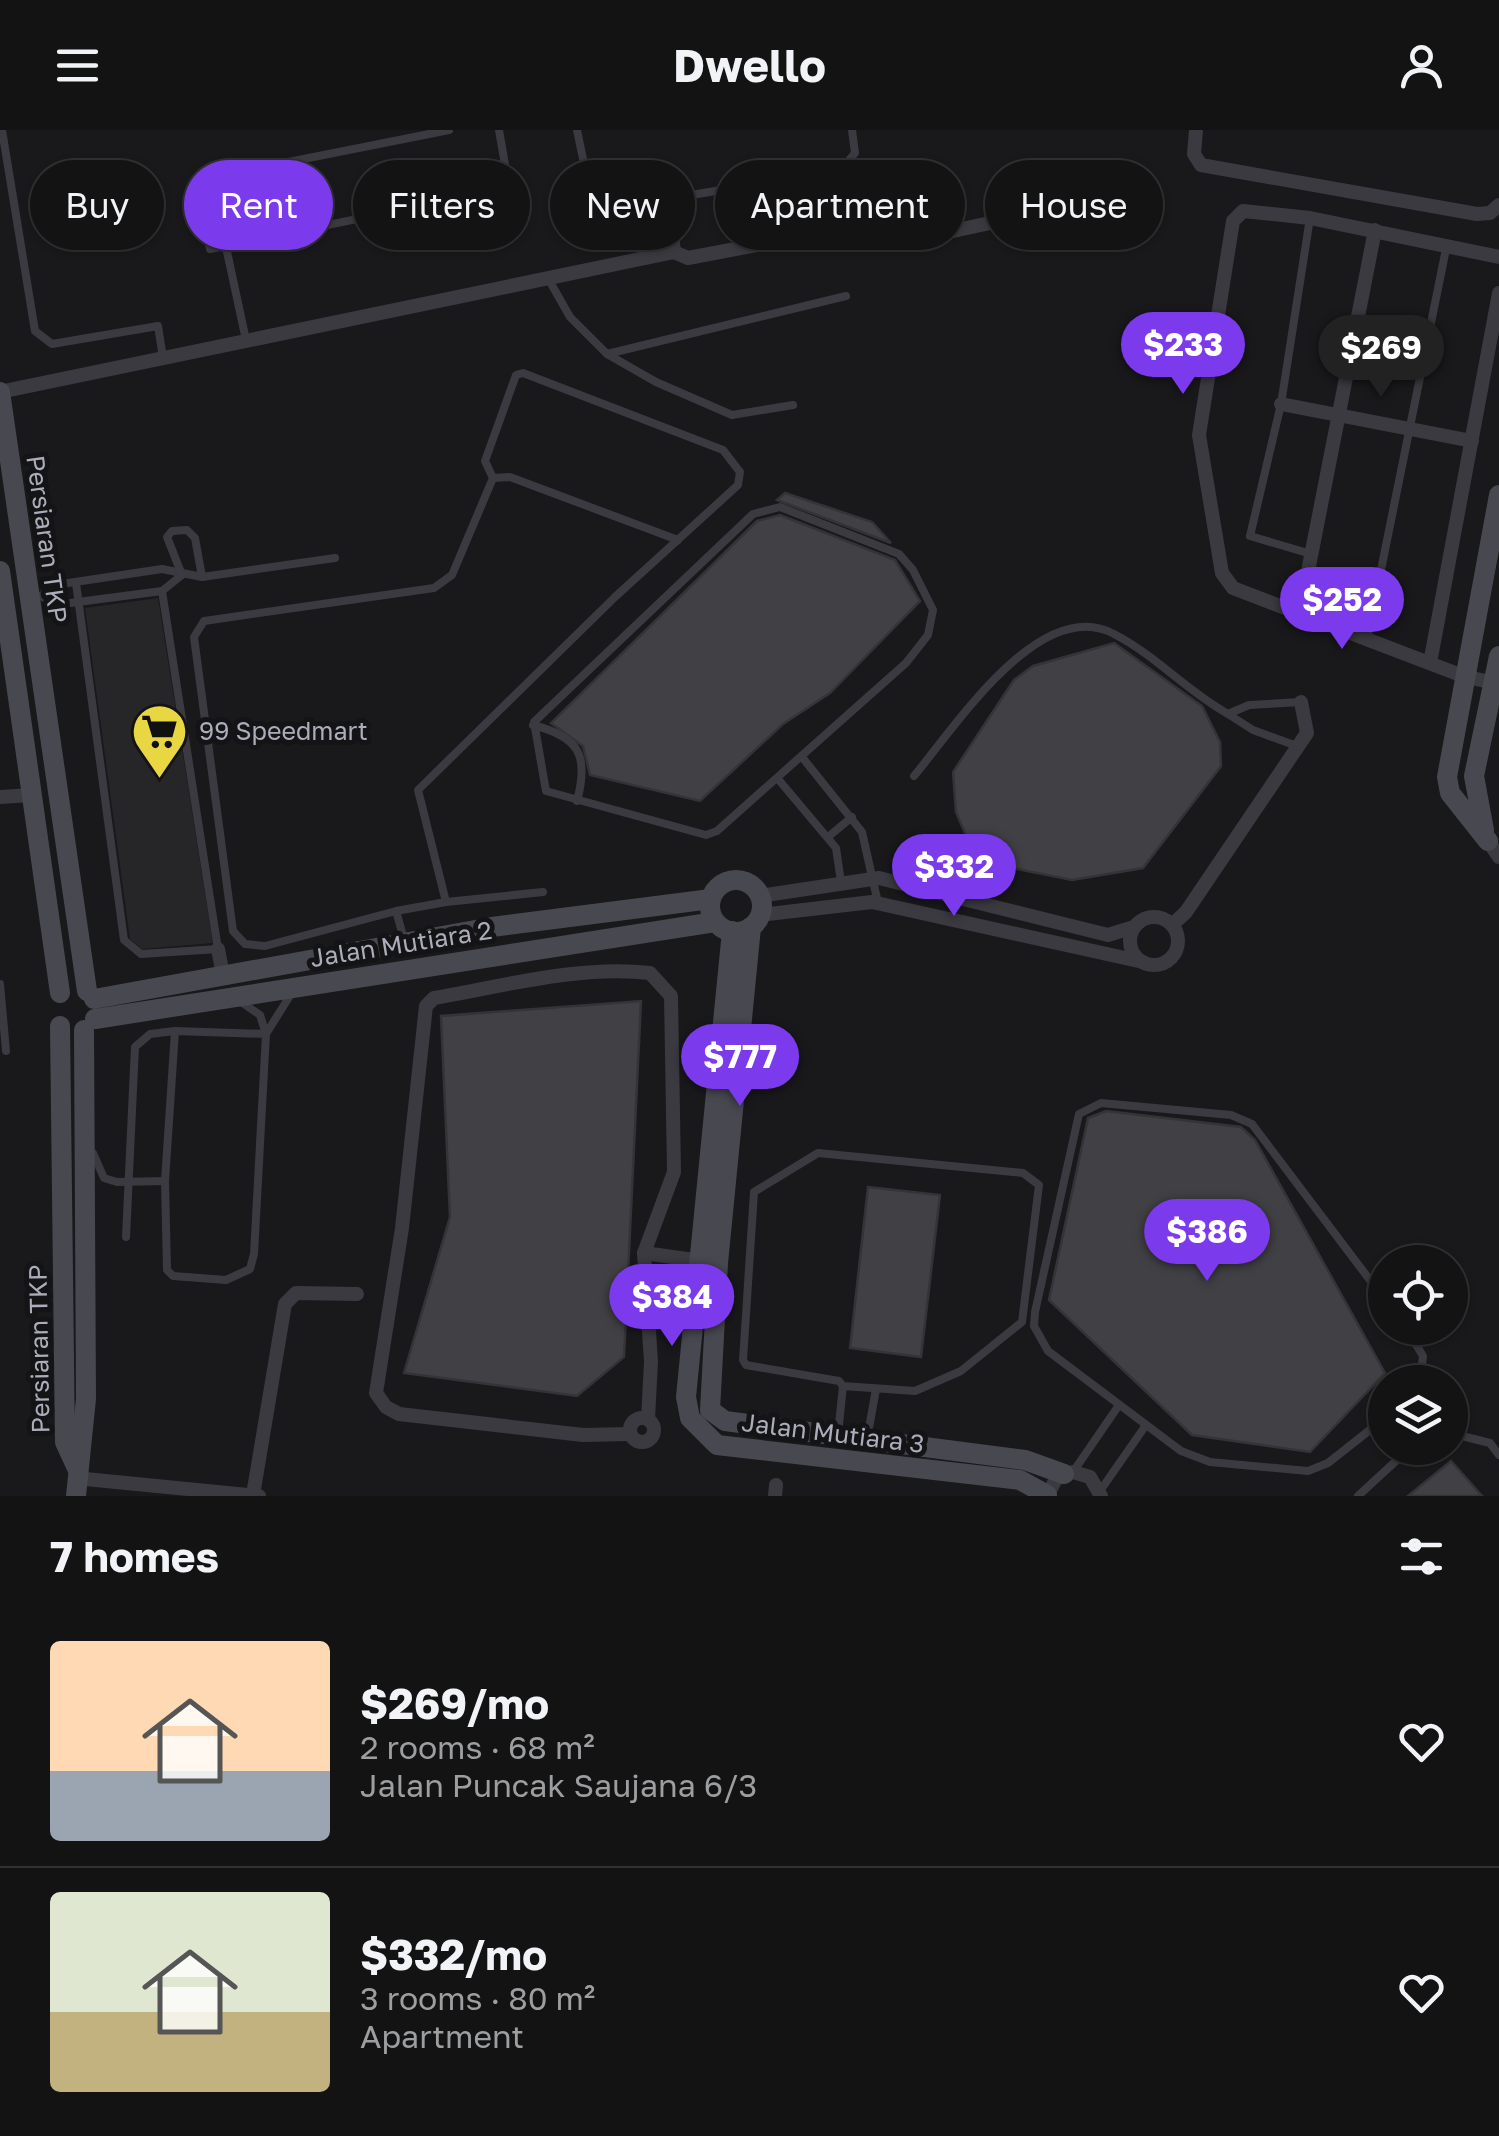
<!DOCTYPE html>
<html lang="en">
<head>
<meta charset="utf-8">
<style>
  :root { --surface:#131314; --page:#1c1c1d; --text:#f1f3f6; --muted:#9d9ea0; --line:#323234; --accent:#7c3aed }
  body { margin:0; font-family:"Golos Text",sans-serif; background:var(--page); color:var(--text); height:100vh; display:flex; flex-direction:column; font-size:38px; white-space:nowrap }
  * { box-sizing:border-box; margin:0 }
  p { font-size:32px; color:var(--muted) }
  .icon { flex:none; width:55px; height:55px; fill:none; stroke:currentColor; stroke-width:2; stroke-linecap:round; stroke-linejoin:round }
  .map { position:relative; height:1366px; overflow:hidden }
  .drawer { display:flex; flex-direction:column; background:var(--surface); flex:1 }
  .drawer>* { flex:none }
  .banner { position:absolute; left:30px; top:30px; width:1440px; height:90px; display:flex; gap:20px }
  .fabs { position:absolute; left:1368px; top:1115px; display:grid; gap:20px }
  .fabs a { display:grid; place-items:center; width:100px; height:100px; border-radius:50%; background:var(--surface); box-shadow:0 2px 8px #0004,0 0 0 2px var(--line); font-size:50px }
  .price { position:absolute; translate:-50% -85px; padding:0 22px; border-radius:35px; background:var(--accent); color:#fff; font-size:32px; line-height:65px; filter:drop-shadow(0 2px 5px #0008) }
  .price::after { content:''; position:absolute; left:50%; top:60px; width:30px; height:22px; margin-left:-15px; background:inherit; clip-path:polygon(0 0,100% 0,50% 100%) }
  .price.active { background:#222; color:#fff }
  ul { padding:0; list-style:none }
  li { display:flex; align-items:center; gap:30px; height:250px; padding:0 50px }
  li+li { border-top:2px solid var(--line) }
  li span { display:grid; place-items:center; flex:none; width:280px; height:200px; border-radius:10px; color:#555 }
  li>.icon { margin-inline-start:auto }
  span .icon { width:120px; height:120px; fill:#fffc; stroke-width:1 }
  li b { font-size:42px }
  h2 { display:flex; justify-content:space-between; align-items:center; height:120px; padding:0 50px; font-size:42px }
  .tag { padding:0 35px; border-radius:45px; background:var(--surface); box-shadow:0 2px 8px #0004,0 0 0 2px var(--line); font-size:35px; line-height:90px }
  .tag.active { background:var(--accent); color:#fff }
  header { display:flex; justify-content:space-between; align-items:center; height:130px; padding:0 50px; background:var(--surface); font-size:45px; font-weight:700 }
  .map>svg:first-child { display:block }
  .built { fill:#262528 }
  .building { fill:#414145; stroke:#343337; stroke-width:2.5 }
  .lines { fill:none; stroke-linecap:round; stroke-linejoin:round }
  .lane { stroke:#3b3a40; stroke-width:8 }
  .street { stroke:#3b3a40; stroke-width:14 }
  .secondary { stroke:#484850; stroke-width:20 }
  .labels { text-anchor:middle; stroke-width:10; stroke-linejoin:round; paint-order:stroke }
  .street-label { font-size:25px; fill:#acadba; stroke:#141416 }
  .poi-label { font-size:25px; fill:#acadba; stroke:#141416; text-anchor:start }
</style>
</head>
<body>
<header><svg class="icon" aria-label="menu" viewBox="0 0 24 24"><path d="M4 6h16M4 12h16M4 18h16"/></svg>Dwello<svg class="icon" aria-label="person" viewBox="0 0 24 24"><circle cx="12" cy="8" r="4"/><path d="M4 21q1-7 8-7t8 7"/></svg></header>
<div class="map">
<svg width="1499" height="1366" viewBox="0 0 1499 1366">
  <rect width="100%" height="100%" fill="#19191b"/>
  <path class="built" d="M 158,468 L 213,813 L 142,819 L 130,809 L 85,478 Z"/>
  <g class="building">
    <path d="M 785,363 L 872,392 L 891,413 L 777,370 Z"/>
    <path d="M 780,385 L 895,430 L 920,471 L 830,563 L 783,594 L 700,671 L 590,645 L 583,616 L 551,593 L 757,391 Z"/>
    <path d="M 1114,513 L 1202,576 L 1220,612 L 1221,636 L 1143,738 L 1072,750 L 1007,737 L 971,717 L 956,682 L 953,642 L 1014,550 L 1033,536 Z"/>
    <path d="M 641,871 L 624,1227 L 577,1266 L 404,1243 L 450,1087 L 441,886 Z"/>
    <path d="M 1106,981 L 1241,997 L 1255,1010 L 1385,1243 L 1310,1322 L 1192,1305 L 1049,1170 L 1088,988 Z"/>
    <path d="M 868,1057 L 940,1065 L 921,1227 L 850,1218 Z"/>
    <path d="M 1451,1331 L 1482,1366 L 1408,1366 Z"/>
  </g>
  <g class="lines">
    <g class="lane">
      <path d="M 2,0 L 35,201 L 52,214 L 158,196 L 163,228"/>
      <path d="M 449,0 L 213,47 L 198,60 L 210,119 L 509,58 L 499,0"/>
      <path d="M 577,0 L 593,77 L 608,79 L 841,40 L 855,23 L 852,0"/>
      <path d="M 1310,88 L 1281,274 L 1250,406 L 1311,424"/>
      <path d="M 226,117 L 246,210"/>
      <path d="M 549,150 L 570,187 L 607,224 L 846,166"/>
      <path d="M 607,224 L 656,252 L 732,285 L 793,275"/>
      <path d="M 493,348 L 510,347 L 678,410"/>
      <path d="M 780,377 L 899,424 L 913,440 L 933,480 L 928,505 L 906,533 L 717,701 L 706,705 L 546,661 L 534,592 L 753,384 Z"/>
      <path d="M 182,445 L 162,461 L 55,475 L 41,466 L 55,455 L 162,439 L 202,447 L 335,428"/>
      <path d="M 182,445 L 167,407 L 172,401 L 187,400 L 195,408 L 202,447"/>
      <path d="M 76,453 L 124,810 L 141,824 L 218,819 L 162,461"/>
      <path d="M 1367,509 L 1447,114"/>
      <path d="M 533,595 C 580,607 589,626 577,671"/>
      <path d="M 1297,616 L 1253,600 L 1228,584 L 1249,575 L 1301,572"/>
      <path d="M 802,627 L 862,702 L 878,773"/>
      <path d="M 914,646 C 953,600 1040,464 1114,504 C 1155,525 1188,562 1228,584"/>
      <path d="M 778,649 L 836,718 L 841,752"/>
      <path d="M 828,707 L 852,687"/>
      <path d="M 446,772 L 543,762"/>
      <path d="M 396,781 L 446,772 L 418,660 L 615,467 L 738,355 L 740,342 L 723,320 L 523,243 L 516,245 L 485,331 L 493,348 L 452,445 L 434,458 L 204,491 L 194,507 L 233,801 L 245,814 L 265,816 L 396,781 L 404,809"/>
      <path d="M 0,854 L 6,921"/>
      <path d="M 241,872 L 260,885 L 266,904 L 291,864"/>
      <path d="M 175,901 L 266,904 L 254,1124 L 250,1139 L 226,1150 L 173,1146 L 167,1140 L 165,1051 Z"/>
      <path d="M 93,1023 L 104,1048 L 117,1052 L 165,1051"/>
      <path d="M 126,1107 L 135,917 L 150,904 L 175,901"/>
      <path d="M 1385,1170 L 1252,994 L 1231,985 L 1101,973 L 1079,984 L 1035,1182 L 1034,1196 L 1048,1221 L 1181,1321 L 1210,1332 L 1308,1341 L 1328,1333 L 1385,1288"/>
      <path d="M 1406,1198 L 1423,1226 L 1420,1252"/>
      <path d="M 1450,1303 L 1490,1313 L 1499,1325"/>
      <path d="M 838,1304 L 843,1256 L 839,1251 L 746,1235 L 743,1230 L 754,1062 L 818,1023 L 1023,1043 L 1039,1055 L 1022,1192 L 961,1241 L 915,1261 L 843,1256"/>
      <path d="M 867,1309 L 876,1259"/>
      <path d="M 1073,1342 L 1119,1275"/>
      <path d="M 1100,1361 L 1146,1295"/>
      <path d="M 1358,1366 L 1410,1318"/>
    </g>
    <g class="street">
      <path d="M 1196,0 L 1194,24 L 1201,35 L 1477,84 L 1490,83 L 1499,75"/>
      <path d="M 668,69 L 674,122"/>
      <path d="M 0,262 L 674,122 L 688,128 L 879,92 L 930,106 L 1068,76"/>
      <path d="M 1281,274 L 1472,311"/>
      <path d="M 1300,482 L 1375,100"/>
      <path d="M 1430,533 L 1499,163"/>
      <path d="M 1494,553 L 1463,546 L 1233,458 L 1222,443 L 1199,305 L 1233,91 L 1243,81 L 1310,88 L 1499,127"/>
      <path d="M 0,667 L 32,665"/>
      <path d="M 1488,711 L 1499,727"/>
      <path d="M 759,766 L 879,748 L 1108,805 L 1134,797"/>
      <path d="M 760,785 L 872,772 L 1143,832"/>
      <circle cx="1154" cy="811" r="24"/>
      <path d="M 1172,795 L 1186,782 L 1307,603 L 1301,572"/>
      <path d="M 218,819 L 223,845"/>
      <path d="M 644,1123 L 708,1132"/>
      <path d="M 643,1150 L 702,1152"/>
      <circle cx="642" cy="1300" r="12"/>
      <path d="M 630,1304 L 583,1305 L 399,1284 L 386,1277 L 376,1263 L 402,1098 L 426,876 L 434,868 C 503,856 580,835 650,843 L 671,866 L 674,1042 L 644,1123 L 651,1232 L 648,1289"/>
      <path d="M 75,1348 L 259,1366"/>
      <path d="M 253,1365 L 285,1174 L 296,1163 L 357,1164"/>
      <path d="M 775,1366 L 776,1355"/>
      <path d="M 1047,1366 L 1056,1349 L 1073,1342 L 1090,1347 L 1101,1366"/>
    </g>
    <g class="secondary">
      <path d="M 0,262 L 87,861"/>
      <path d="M 0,441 L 60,863"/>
      <path d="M 1484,700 L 1474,646 L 1499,526"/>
      <path d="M 1488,711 L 1450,663 L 1447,647 L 1499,365"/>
      <circle cx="736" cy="776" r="26"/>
      <path d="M 751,797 L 718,1133 L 710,1280 L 725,1291 L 1025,1330 L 1064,1344"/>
      <path d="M 732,801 L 686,1267 L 690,1288 L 717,1315 L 1020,1350 L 1047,1365"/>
      <path d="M 94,869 L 492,797 L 711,769"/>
      <path d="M 95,889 L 715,792"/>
      <path d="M 60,896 L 65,1312 L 77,1338"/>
      <path d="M 76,1366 L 86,1269 L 84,900"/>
    </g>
  </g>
  <defs>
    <symbol id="supermarket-pin" viewBox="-11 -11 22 30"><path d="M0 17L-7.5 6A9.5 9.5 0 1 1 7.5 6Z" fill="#e9d643" stroke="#141416"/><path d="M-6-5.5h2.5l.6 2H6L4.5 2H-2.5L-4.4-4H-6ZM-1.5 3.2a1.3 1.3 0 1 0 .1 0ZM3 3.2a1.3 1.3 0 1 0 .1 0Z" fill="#111"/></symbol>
  </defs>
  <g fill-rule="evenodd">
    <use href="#supermarket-pin" x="128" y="570" width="63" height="86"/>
  </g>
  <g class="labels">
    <g class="street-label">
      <text transform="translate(47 409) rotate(82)" y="9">Persiaran TKP</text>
      <text transform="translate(401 814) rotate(-9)" y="9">Jalan Mutiara 2</text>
      <text transform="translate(39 1219) rotate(-91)" y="9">Persiaran TKP</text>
      <text transform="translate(833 1303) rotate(7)" y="9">Jalan Mutiara 3</text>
    </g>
    <g class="poi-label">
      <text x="199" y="610">99 Speedmart</text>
    </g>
  </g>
</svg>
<div class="fabs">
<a><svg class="icon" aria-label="locate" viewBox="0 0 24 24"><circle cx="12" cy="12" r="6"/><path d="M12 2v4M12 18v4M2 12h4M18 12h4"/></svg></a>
<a><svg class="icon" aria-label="layers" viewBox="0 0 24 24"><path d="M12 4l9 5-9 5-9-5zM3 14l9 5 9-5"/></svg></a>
</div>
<b class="price" style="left:1183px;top:267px">$233</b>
<b class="price active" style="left:1381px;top:270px">$269</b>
<b class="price" style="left:1342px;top:522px">$252</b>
<b class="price" style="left:954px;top:789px">$332</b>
<b class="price" style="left:740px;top:979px">$777</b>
<b class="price" style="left:1207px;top:1154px">$386</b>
<b class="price" style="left:672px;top:1219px">$384</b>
<div class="banner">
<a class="tag">Buy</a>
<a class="tag active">Rent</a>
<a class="tag">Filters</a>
<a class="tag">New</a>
<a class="tag">Apartment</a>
<a class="tag">House</a>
</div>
</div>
<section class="drawer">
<h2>7 homes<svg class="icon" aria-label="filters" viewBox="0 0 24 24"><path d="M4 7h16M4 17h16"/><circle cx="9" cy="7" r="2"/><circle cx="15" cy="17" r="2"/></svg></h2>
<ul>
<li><span style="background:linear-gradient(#ffd9b3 65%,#9aa5b1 0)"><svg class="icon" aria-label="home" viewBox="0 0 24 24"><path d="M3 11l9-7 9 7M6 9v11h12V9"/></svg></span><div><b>$269/mo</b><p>2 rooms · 68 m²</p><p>Jalan Puncak Saujana 6/3</p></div><svg class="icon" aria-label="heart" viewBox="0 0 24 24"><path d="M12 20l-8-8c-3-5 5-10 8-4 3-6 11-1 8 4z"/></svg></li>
<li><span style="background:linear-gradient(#dfe7d0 60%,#c2b280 0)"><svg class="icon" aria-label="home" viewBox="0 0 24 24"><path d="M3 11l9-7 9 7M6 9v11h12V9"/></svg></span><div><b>$332/mo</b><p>3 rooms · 80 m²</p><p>Apartment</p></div><svg class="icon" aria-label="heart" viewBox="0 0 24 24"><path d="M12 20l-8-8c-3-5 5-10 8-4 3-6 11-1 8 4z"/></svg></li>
</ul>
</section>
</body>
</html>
